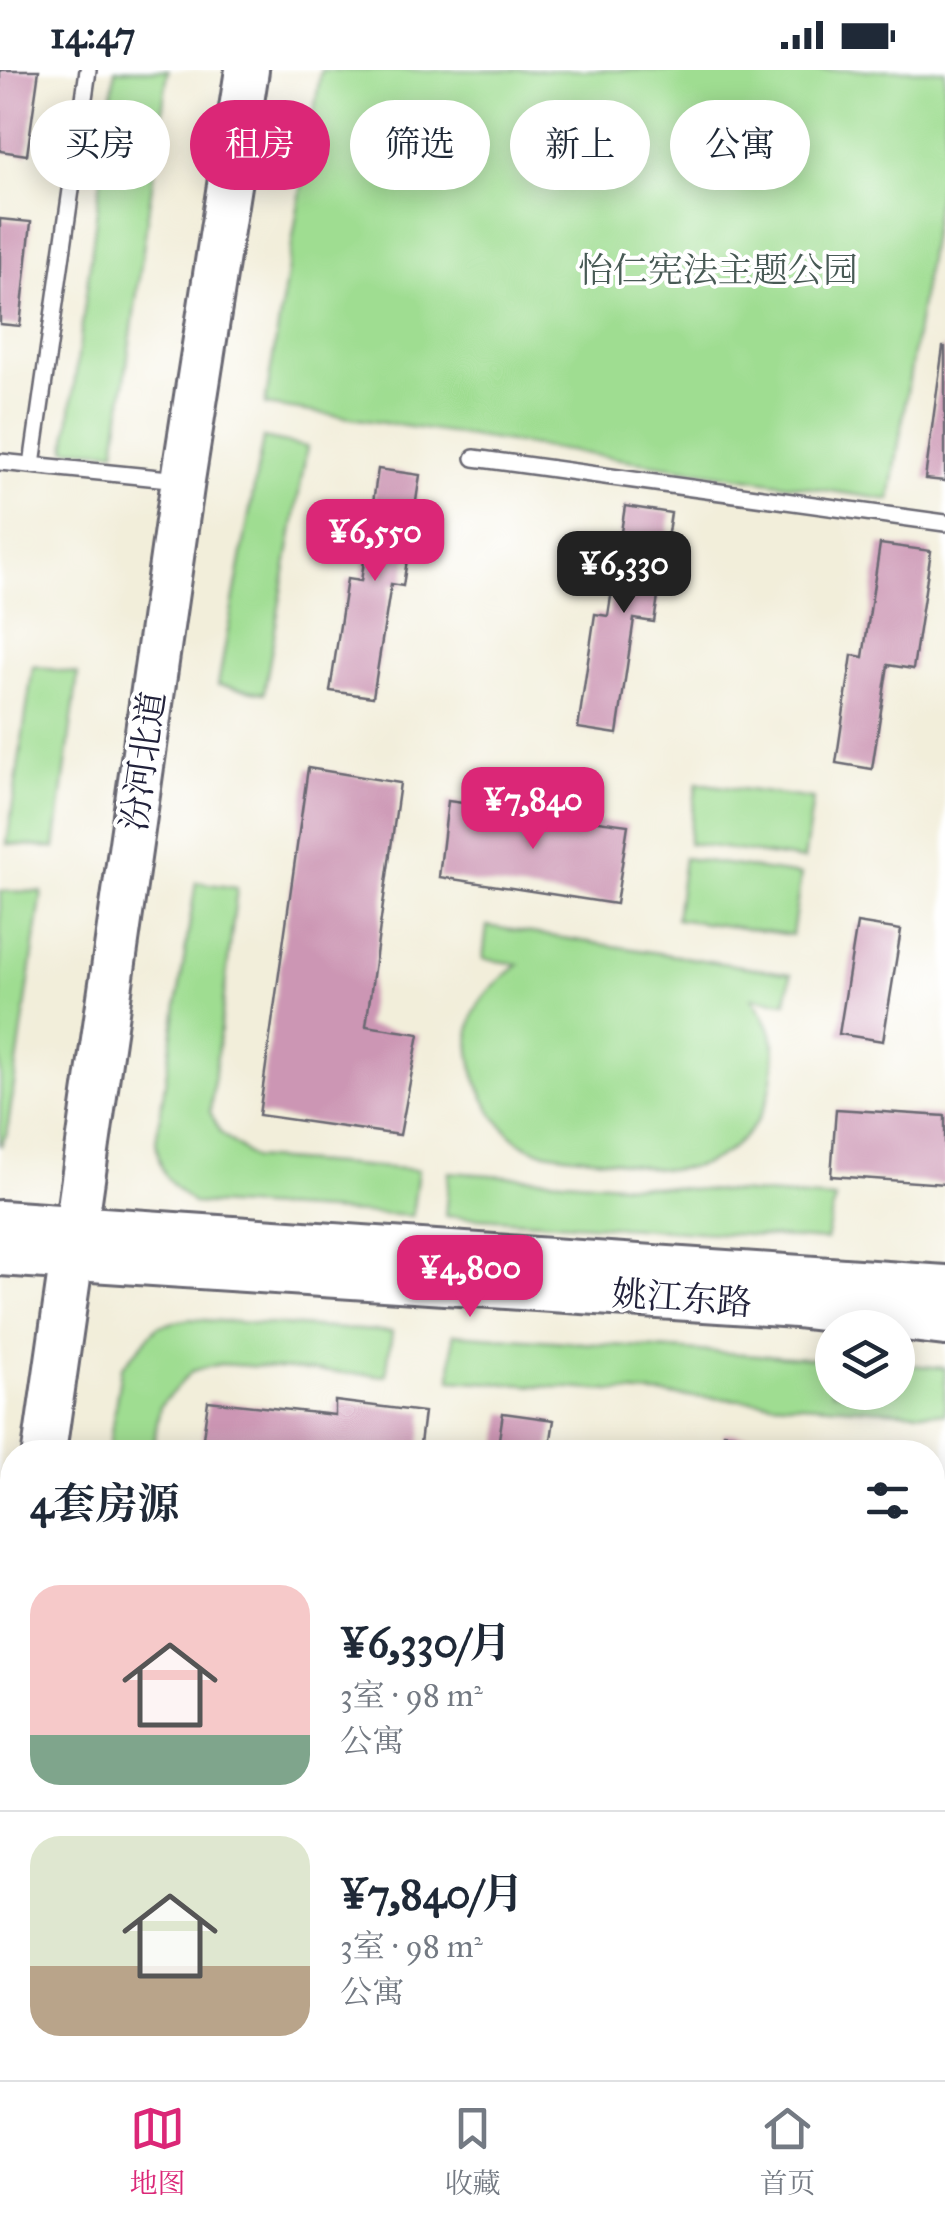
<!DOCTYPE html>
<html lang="zh">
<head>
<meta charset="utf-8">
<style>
  :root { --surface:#fff; --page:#f2f2f3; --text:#1f2937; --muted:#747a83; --line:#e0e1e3; --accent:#db2777 }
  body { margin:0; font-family:"IM FELL Great Primer","Noto Serif SC",serif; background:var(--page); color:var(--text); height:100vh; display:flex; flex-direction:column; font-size:38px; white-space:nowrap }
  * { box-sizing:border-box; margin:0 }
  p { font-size:32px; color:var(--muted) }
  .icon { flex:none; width:55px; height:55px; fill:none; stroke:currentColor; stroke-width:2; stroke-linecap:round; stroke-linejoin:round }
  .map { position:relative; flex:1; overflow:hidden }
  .panel { position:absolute; left:0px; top:1370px; width:945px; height:640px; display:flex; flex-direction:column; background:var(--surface); border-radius:40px 40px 0 0; box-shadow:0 5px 25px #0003 }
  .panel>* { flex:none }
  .guide { position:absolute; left:30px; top:30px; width:885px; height:90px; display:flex; gap:20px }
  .controls { position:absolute; left:815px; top:1240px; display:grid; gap:20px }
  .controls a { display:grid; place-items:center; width:100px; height:100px; border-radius:50%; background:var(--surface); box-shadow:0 5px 25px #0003; font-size:50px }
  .price { position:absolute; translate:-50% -85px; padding:0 22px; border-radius:20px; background:var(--accent); color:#fff; font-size:32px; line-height:65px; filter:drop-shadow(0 2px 5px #0008) }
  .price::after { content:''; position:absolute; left:50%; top:60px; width:30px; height:22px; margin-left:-15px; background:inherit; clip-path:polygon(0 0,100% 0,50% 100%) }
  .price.active { background:#222; color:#fff }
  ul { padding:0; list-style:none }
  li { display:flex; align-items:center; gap:30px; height:250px; padding:0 30px }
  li+li { border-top:2px solid var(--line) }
  li span { display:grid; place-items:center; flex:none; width:280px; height:200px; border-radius:30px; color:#555 }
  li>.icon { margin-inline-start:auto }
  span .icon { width:120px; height:120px; fill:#fffc; stroke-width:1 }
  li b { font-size:42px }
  h2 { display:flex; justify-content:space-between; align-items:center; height:120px; padding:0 30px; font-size:42px }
  .tag { padding:0 35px; border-radius:45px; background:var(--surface); box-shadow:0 5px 25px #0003; font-size:35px; line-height:90px }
  .tag.active { background:var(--accent); color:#fff }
  .status { display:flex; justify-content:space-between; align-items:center; height:70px; padding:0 50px; background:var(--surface); direction:ltr }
  .status svg { height:28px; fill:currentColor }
  .tab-bar { display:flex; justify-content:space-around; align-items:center; height:140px; border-top:2px solid var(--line); background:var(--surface); font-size:28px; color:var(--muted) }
  .tab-bar a { display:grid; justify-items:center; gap:5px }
  .tab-bar .active { color:var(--accent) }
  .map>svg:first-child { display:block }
  .green { fill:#9fdd91; stroke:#608066; stroke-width:2.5 }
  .building { fill:#cc96b4 }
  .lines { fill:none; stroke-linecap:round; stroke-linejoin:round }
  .lane-casing { stroke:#6b6973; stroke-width:20 }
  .secondary-casing { stroke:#6b6973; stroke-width:48 }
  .lane { stroke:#fff; stroke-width:15 }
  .secondary { stroke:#fff; stroke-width:42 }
  .labels { text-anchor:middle; stroke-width:8; stroke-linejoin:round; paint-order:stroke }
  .park-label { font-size:35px; fill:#485a55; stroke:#fff }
  .street-label { font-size:35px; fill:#22223b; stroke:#fff }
</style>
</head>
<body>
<div class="status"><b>14:47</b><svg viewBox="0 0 49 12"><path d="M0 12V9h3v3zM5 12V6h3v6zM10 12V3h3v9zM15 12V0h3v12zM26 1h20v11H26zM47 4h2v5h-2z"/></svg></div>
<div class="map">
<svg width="945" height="2010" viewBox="0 0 945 2010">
  <rect width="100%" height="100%" fill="#fff"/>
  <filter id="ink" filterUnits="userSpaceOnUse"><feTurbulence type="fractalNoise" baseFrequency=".01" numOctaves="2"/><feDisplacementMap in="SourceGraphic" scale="20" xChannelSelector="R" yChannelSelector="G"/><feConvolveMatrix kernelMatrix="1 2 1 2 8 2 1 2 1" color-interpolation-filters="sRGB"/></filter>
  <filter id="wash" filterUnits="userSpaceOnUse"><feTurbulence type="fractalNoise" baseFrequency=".0048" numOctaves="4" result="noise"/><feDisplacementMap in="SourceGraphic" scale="40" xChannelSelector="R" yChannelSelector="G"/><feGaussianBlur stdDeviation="2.25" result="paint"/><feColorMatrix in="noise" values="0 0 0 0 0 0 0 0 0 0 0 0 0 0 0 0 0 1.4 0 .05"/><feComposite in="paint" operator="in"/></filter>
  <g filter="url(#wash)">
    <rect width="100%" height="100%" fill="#f2eeda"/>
    <g class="green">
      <path d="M 115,0 L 168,0 L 115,381 L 66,379 Z"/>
      <path d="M 321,0 L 945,0 L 945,81 L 890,430 L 265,335 Z"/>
      <path d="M 263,368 L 307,377 L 264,623 L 218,615 Z"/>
      <path d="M 33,596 L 78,604 L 55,778 L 7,774 Z"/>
      <path d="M 697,713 L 813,729 L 804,790 L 688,773 Z"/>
      <path d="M 684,788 L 801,805 L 792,865 L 676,849 Z"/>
      <path d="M 196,812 L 237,818 L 210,1042 L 221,1063 L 253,1088 L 418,1100 L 412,1146 L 193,1133 C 167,1112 160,1105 156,1071 Z"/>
      <path d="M 0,821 L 42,822 L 7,1063 L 0,1077 Z"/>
      <path d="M 487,856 L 791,904 L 786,932 L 752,928 C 776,963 779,977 770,1020 C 761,1061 721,1097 678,1099 C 654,1101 626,1092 602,1089 C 581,1086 554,1086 534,1079 C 489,1063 453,980 477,937 C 487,919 504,907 519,894 L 483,889 Z"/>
      <path d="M 449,1102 L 835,1129 L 826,1170 L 445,1146 Z"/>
      <path d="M 189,1249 L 392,1262 L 386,1306 L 220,1294 L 192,1301 L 160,1336 L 152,1382 L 108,1382 L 121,1298 L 158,1256 Z"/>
      <path d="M 453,1264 L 832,1290 L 832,1322 L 898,1322 L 898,1294 L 945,1298 L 945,1344 L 451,1310 Z"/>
    </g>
    <g id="blocks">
      <g class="building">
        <path d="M 0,0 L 39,0 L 27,85 L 0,81 Z"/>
        <path d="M 0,149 L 31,152 L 20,256 L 0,254 Z"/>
        <path d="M 943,277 L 945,277 L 945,411 L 925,409 Z"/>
        <path d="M 378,399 L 420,405 L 403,516 L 391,514 L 373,627 L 330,621 L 347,509 L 361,511 Z"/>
        <path d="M 625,436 L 671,443 L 654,552 L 634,549 L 617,664 L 578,658 L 595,544 L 608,546 Z"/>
        <path d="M 880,474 L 931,481 L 913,599 L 888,595 L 872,699 L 836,693 L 852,585 L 863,587 Z"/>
        <path d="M 308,698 L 400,713 L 366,956 L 419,964 L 400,1065 L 259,1045 Z"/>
        <path d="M 448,731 L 628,755 L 616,834 L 439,807 Z"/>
        <path d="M 857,853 L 901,860 L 883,971 L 839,964 Z"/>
        <path d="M 836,1039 L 945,1046 L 945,1114 L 831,1106 Z"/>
        <path d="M 208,1331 L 335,1345 L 335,1331 L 424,1342 L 419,1382 L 201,1382 Z"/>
        <path d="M 503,1343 L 554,1350 L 549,1382 L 497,1382 Z"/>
        <path d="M 724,1363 L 775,1368 L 773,1382 L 722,1382 Z"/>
        <path d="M 942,1467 L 945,1467 L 945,1507 L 938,1506 Z"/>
        <path d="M 942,1579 L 945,1581 L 945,1673 L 932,1696 L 932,1597 Z"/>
        <path d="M 88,1998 L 142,1998 L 140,2010 L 87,2008 Z"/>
        <path d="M 597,1998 L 648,1998 L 642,2010 L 590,2010 Z"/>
      </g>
    </g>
  </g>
  <g filter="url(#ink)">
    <use href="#blocks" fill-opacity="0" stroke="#6b6973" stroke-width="2.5"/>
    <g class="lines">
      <defs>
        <g id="lane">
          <path d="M 474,388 L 945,453"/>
          <path d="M 0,392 L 179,410"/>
          <path d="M 32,395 L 88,0"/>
          <path d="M 932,1543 L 945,1544"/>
          <path d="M 0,1805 L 12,1807"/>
          <path d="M 183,2010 L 184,1998"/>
        </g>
        <g id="secondary">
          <path d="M 0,1152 L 945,1217"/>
          <path d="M 0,1184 L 796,1236 L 945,1254"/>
          <path d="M 44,1382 L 183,410 L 247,0"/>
          <path d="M 0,1697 L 12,1608"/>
        </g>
      </defs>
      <use href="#lane" class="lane-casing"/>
      <use href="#secondary" class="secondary-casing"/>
      <use href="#lane" class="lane"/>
      <use href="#secondary" class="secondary"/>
    </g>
  </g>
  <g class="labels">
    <g class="park-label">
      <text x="718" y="212">怡仁宪法主题公园</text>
    </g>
    <g class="street-label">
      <text transform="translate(143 691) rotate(-82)" y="12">汾河北道</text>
      <text transform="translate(682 1228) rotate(4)" y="12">姚江东路</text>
    </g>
  </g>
</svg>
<div class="controls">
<a><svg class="icon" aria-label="layers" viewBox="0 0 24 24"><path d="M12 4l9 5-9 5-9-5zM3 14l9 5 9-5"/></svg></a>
</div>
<b class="price" style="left:375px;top:514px">¥6,550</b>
<b class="price active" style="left:624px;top:546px">¥6,330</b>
<b class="price" style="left:533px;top:782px">¥7,840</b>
<b class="price" style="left:470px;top:1250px">¥4,800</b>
<div class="guide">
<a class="tag">买房</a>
<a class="tag active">租房</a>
<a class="tag">筛选</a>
<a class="tag">新上</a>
<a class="tag">公寓</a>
</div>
<section class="panel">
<h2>4套房源<svg class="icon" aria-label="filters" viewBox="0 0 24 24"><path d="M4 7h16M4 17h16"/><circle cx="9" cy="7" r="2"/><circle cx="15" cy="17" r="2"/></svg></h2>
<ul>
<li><span style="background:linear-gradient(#f6c9c9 75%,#7fa58c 0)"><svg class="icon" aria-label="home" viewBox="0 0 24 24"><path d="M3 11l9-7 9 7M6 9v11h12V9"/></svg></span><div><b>¥6,330/月</b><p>3室 · 98 m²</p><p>公寓</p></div></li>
<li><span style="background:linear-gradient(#dfe7d0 65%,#b9a48a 0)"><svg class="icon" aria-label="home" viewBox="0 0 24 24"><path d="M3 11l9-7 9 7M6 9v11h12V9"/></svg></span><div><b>¥7,840/月</b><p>3室 · 98 m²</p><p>公寓</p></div></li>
</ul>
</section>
</div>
<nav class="tab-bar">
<a class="active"><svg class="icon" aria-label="map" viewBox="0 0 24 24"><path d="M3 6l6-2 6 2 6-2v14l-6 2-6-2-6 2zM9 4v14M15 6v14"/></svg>地图</a>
<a><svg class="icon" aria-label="saved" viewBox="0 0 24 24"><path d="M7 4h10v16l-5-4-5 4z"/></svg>收藏</a>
<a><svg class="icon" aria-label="home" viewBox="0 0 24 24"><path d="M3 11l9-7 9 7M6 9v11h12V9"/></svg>首页</a>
</nav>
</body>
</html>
